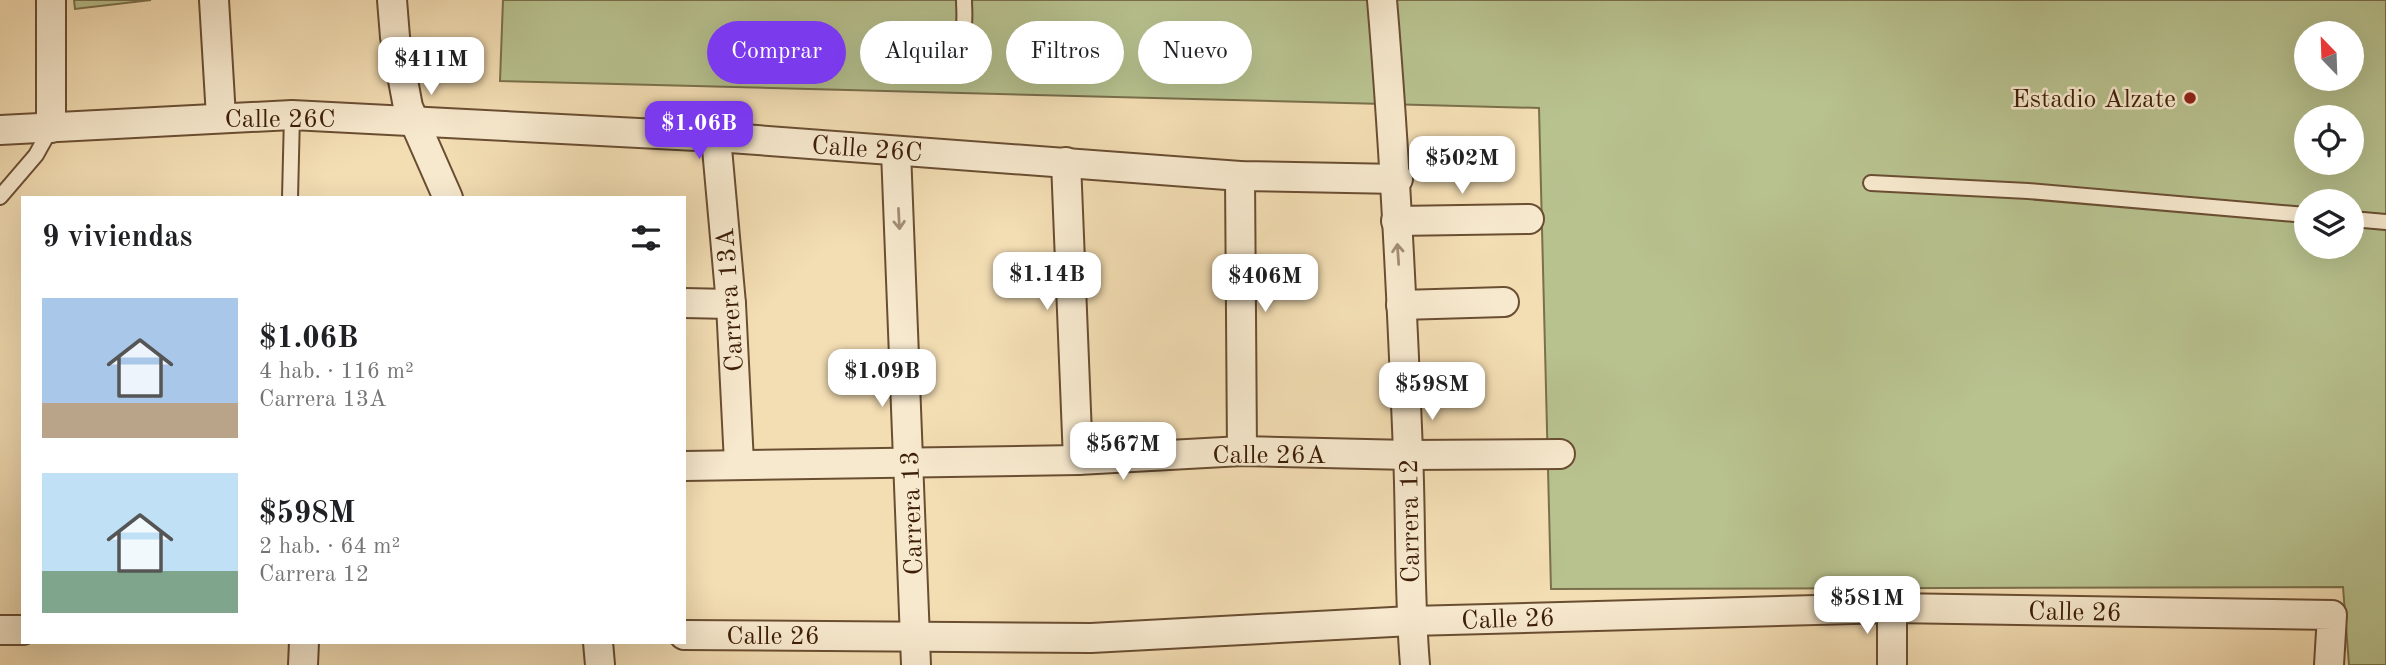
<!DOCTYPE html>
<html lang="es">
<head>
<meta charset="utf-8">
<style>
  :root { --surface:#fff; --page:#f6f6f6; --text:#202124; --muted:#757577; --accent:#7c3aed }
  body { margin:0; font-family:"Old Standard TT",serif; background:var(--page); color:var(--text); height:100vh; display:flex; flex-direction:column; font-size:26px; white-space:nowrap }
  * { box-sizing:border-box; margin:0 }
  p { font-size:23px; color:var(--muted) }
  .icon { flex:none; width:38px; height:38px; fill:none; stroke:currentColor; stroke-width:2; stroke-linecap:round; stroke-linejoin:round }
  .map { position:relative; flex:1; overflow:hidden }
  .drawer { position:absolute; left:21px; top:196px; width:665px; height:448px; display:flex; flex-direction:column; background:var(--surface); border-radius:0px; box-shadow:0 7px 28px #0002 }
  .drawer>* { flex:none }
  .top-card { position:absolute; left:707px; top:21px; width:665px; height:63px; display:flex; gap:14px }
  .needle { width:46px; rotate:337deg }
  .fabs { position:absolute; left:2294px; top:21px; display:grid; gap:14px }
  .fabs a { display:grid; place-items:center; width:70px; height:70px; border-radius:50%; background:var(--surface); box-shadow:0 7px 28px #0002; font-size:35px }
  .price { position:absolute; translate:-50% -60px; padding:0 16px; border-radius:14px; background:#fff; color:#222; font-size:23px; line-height:46px; filter:drop-shadow(0 2px 4px #0008) }
  .price::after { content:''; position:absolute; left:50%; top:42px; width:21px; height:16px; margin-left:-10px; background:inherit; clip-path:polygon(0 0,100% 0,50% 100%) }
  .price.current { background:var(--accent); color:#fff }
  ul { padding:0; list-style:none }
  li { display:flex; align-items:center; gap:21px; height:175px; padding:0 21px }
  li span { display:grid; place-items:center; flex:none; width:196px; height:140px; border-radius:0px; color:#555 }
  li>.icon { margin-inline-start:auto }
  span .icon { width:84px; height:84px; fill:#fffc; stroke-width:1 }
  li b { font-size:30px }
  h2 { display:flex; justify-content:space-between; align-items:center; height:84px; padding:0 21px; font-size:30px }
  .tag { padding:0 24px; border-radius:32px; background:var(--surface); box-shadow:0 7px 28px #0002; font-size:24px; line-height:63px }
  .tag.current { background:var(--accent); color:#fff }
  .map>svg:first-child { display:block }
  .green { fill:#b8c28f; stroke:#7a704b; stroke-width:2; fill-rule:evenodd }
  .lines { fill:none; stroke-linecap:round; stroke-linejoin:round }
  .service-casing { stroke:#6a4e32; stroke-width:18 }
  .minor-casing { stroke:#6a4e32; stroke-width:32 }
  .service { stroke:#f7e9ce; stroke-width:14 }
  .minor { stroke:#f7e9ce; stroke-width:28 }
  .oneway { stroke:#a38e74 }
  .poi-dot { fill:#8f2418; stroke:#f7e9ce; stroke-width:2.5 }
  .labels { text-anchor:middle; stroke-width:5; stroke-linejoin:round; paint-order:stroke }
  .poi-label { font-size:26px; fill:#3d1e07; stroke:#f7e9ce; text-anchor:end }
  .street-label { font-size:26px; fill:#3d1e07; stroke:#f7e9ce }
</style>
</head>
<body>
<div class="map">
<svg width="2386" height="665" viewBox="0 0 2386 665">
  <rect width="100%" height="100%" fill="#f3ddb3"/>
  <filter id="stains"><feTurbulence type="fractalNoise" baseFrequency=".00286" numOctaves="4"/><feColorMatrix values="0 0 0 0 .2 0 0 0 0 .09 0 0 0 0 .02 0 0 0 .5 -.17"/></filter>
  <radialGradient id="worn" r=".72"><stop offset=".6" stop-color="#630" stop-opacity="0"/><stop offset="1" stop-color="#630" stop-opacity=".3"/></radialGradient>
  <g class="green">
    <path d="M 74,0 L 151,0 L 75,9 Z"/>
    <path d="M 503,0 L 2386,0 L 2386,665 L 2349,665 L 2343,587 L 1551,589 L 1539,108 L 500,81 ZM 2306,33 L 2352,33 L 2352,79 L 2306,79 ZM 2306,117 L 2352,117 L 2352,163 L 2306,163 ZM 2306,201 L 2352,201 L 2352,247 L 2306,247 Z"/>
  </g>
  <g class="lines">
    <defs>
      <g id="service">
        <path d="M 888,36 C 908,41 949,59 962,34 C 966,25 964,10 964,0"/>
        <path d="M 1871,183 L 2028,191 L 2306,215"/>
        <path d="M 0,197 L 36,155 L 51,128"/>
        <path d="M 290,198 L 292,115"/>
        <path d="M 2352,219 L 2386,222"/>
      </g>
      <g id="minor">
        <path d="M 51,0 L 51,128"/>
        <path d="M 214,0 L 221,117"/>
        <path d="M 392,0 L 395,37 L 408,107 L 448,198"/>
        <path d="M 1382,0 C 1395,151 1402,301 1408,452 C 1411,523 1409,594 1415,665"/>
        <path d="M 0,130 L 292,115 L 716,137 L 1240,176 L 1398,179"/>
        <path d="M 716,137 L 731,304 L 739,463"/>
        <path d="M 896,151 L 916,665"/>
        <path d="M 1066,162 L 1078,460"/>
        <path d="M 1240,176 L 1242,451"/>
        <path d="M 1396,221 L 1529,219"/>
        <path d="M 684,303 L 731,304"/>
        <path d="M 1401,305 L 1504,302"/>
        <path d="M 684,466 L 1078,460 L 1242,451 L 1409,455 L 1560,454"/>
        <path d="M 0,630 L 23,630"/>
        <path d="M 684,635 L 1091,638 L 1411,621 L 1892,608 L 2332,615 L 2329,665"/>
        <path d="M 598,642 L 600,665"/>
        <path d="M 303,665 L 304,642"/>
        <path d="M 1892,665 L 1892,608"/>
      </g>
    </defs>
    <use href="#service" class="service-casing"/>
    <use href="#minor" class="minor-casing"/>
    <use href="#service" class="service"/>
    <use href="#minor" class="minor"/>
  </g>
  <defs><path id="oneway-shaft" d="M-6 0H5M1.5-3L5.5 0L1.5 3" fill="none" stroke-width="1.6" stroke-linecap="round" stroke-linejoin="round" transform="scale(1.75)"/></defs>
  <g class="oneway">
    <use href="#oneway-shaft" transform="translate(899 219) rotate(87)"/>
    <use href="#oneway-shaft" transform="translate(1398 254) rotate(-94)"/>
  </g>
  <circle class="poi-dot" cx="2190" cy="98" r="7"/>
  <g class="labels">
    <g class="poi-label">
      <text x="2176" y="107">Estadio Alzate</text>
    </g>
    <g class="street-label">
      <text x="280" y="127">Calle 26C</text>
      <text transform="translate(867 148) rotate(4)" y="9">Calle 26C</text>
      <text transform="translate(729 300) rotate(-94)" y="9">Carrera 13A</text>
      <text x="1269" y="463">Calle 26A</text>
      <text transform="translate(911 513) rotate(-92)" y="9">Carrera 13</text>
      <text transform="translate(1409 521) rotate(-91)" y="9">Carrera 12</text>
      <text transform="translate(2075 611) rotate(1)" y="9">Calle 26</text>
      <text transform="translate(1508 618) rotate(-2)" y="9">Calle 26</text>
      <text x="773" y="644">Calle 26</text>
    </g>
  </g>
  <rect width="100%" height="100%" filter="url(#stains)"/>
  <rect width="100%" height="100%" fill="url(#worn)"/>
</svg>
<div class="fabs">
<a><svg class="needle" viewBox="-14 -14 28 28"><path d="M0-13l5 13h-10z" fill="#e53935"/><path d="M0 13l5-13h-10z" fill="#757577"/></svg></a>
<a><svg class="icon" aria-label="locate" viewBox="0 0 24 24"><circle cx="12" cy="12" r="6"/><path d="M12 2v4M12 18v4M2 12h4M18 12h4"/></svg></a>
<a><svg class="icon" aria-label="layers" viewBox="0 0 24 24"><path d="M12 4l9 5-9 5-9-5zM3 14l9 5 9-5"/></svg></a>
</div>
<b class="price" style="left:431px;top:97px">$411M</b>
<b class="price current" style="left:699px;top:161px">$1.06B</b>
<b class="price" style="left:1462px;top:196px">$502M</b>
<b class="price" style="left:1047px;top:312px">$1.14B</b>
<b class="price" style="left:1265px;top:314px">$406M</b>
<b class="price" style="left:882px;top:409px">$1.09B</b>
<b class="price" style="left:1432px;top:422px">$598M</b>
<b class="price" style="left:1123px;top:482px">$567M</b>
<b class="price" style="left:1867px;top:636px">$581M</b>
<div class="top-card">
<a class="tag current">Comprar</a>
<a class="tag">Alquilar</a>
<a class="tag">Filtros</a>
<a class="tag">Nuevo</a>
</div>
<section class="drawer">
<h2>9 viviendas<svg class="icon" aria-label="filters" viewBox="0 0 24 24"><path d="M4 7h16M4 17h16"/><circle cx="9" cy="7" r="2"/><circle cx="15" cy="17" r="2"/></svg></h2>
<ul>
<li><span style="background:linear-gradient(#a9c7e8 75%,#b9a48a 0)"><svg class="icon" aria-label="home" viewBox="0 0 24 24"><path d="M3 11l9-7 9 7M6 9v11h12V9"/></svg></span><div><b>$1.06B</b><p>4 hab. · 116 m²</p><p>Carrera 13A</p></div></li>
<li><span style="background:linear-gradient(#bfe0f5 70%,#7fa58c 0)"><svg class="icon" aria-label="home" viewBox="0 0 24 24"><path d="M3 11l9-7 9 7M6 9v11h12V9"/></svg></span><div><b>$598M</b><p>2 hab. · 64 m²</p><p>Carrera 12</p></div></li>
</ul>
</section>
</div>
</body>
</html>
